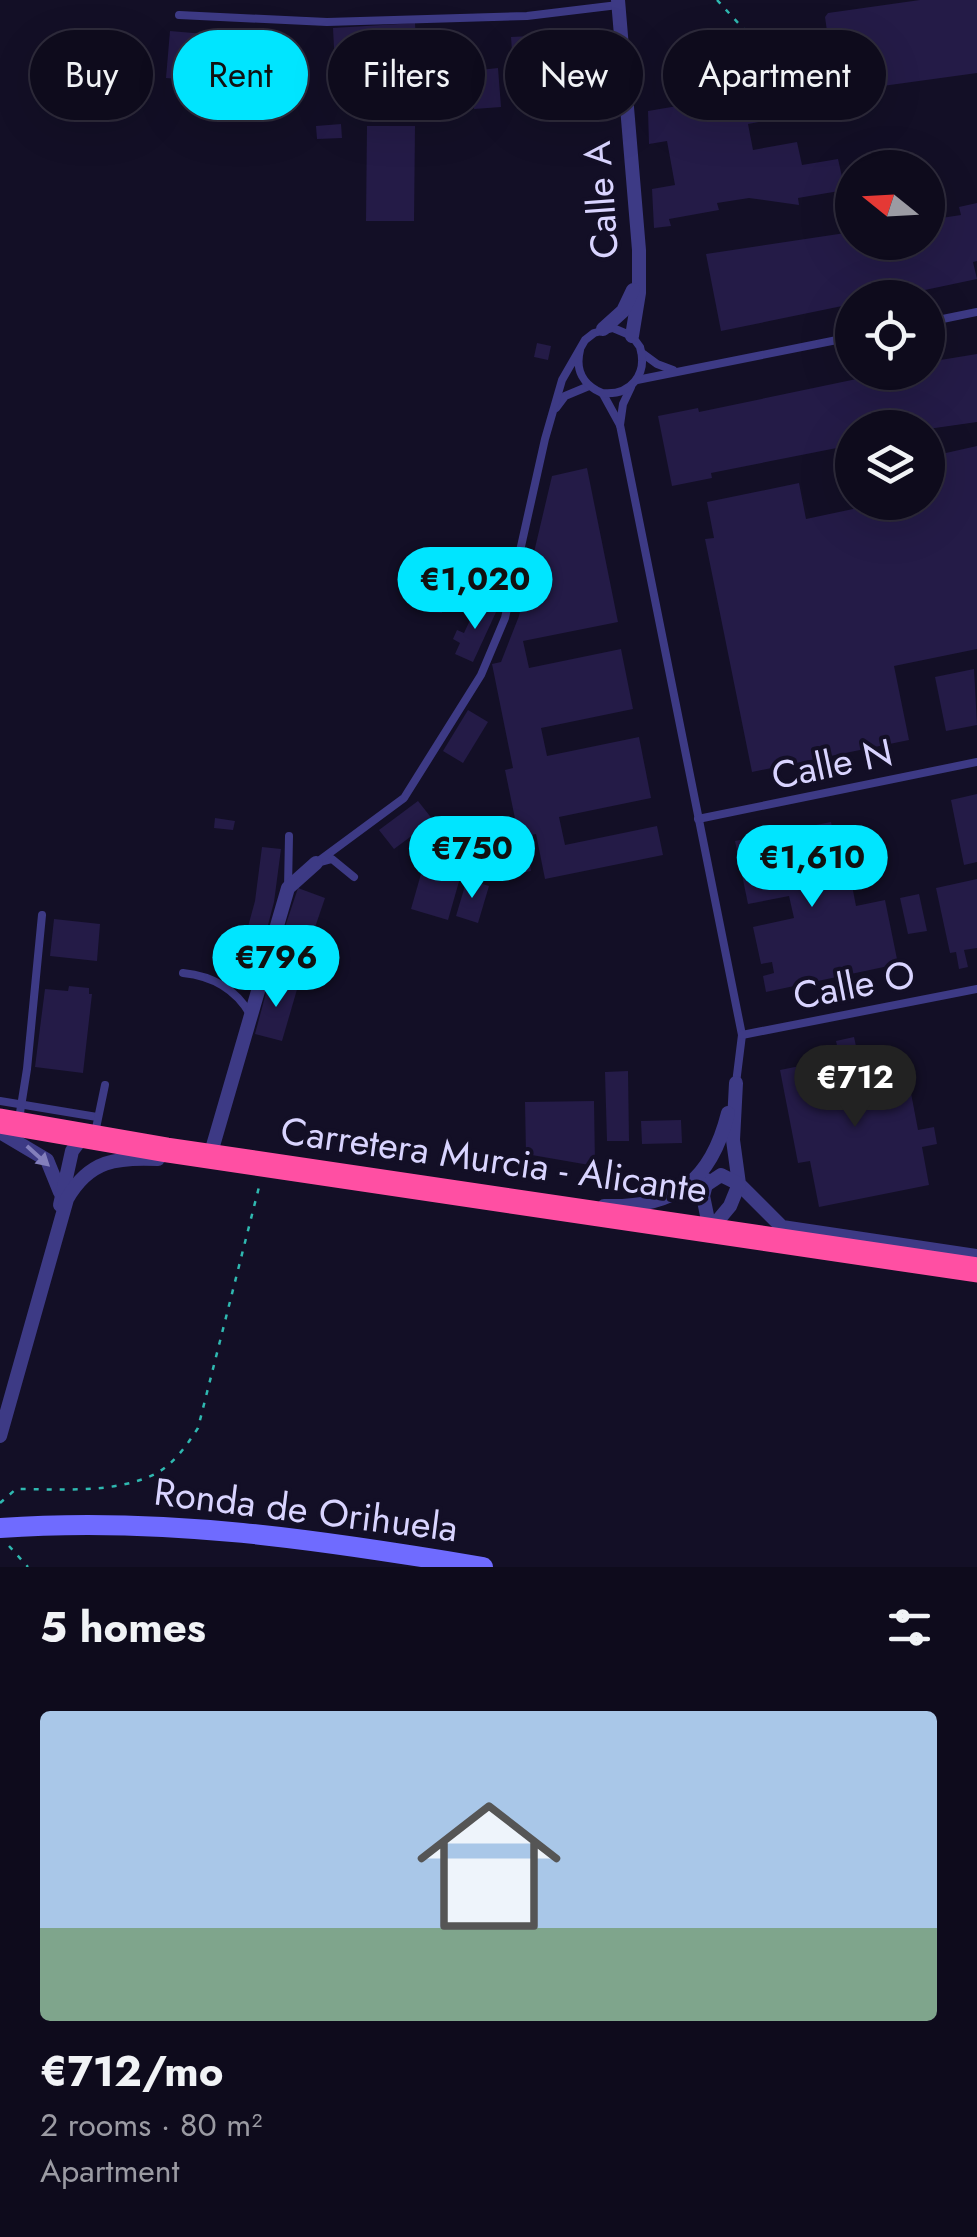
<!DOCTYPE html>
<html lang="en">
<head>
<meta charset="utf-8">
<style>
  :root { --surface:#0e0b1c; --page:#1c1929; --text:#f1f3f6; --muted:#9b9ba3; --line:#2e2b3b; --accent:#00e5ff }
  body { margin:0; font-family:Jost,sans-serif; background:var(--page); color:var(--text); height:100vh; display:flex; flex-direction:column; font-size:38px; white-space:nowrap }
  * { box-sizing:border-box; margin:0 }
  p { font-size:32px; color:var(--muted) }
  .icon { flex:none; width:55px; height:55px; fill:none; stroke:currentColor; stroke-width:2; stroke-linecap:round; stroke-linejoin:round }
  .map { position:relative; height:1567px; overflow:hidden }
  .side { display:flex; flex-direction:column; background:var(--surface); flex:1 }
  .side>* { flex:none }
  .hud { position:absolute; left:30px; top:30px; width:918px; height:90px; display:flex; gap:20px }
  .needle { width:65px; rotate:288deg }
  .buttons { position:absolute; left:835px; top:150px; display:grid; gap:20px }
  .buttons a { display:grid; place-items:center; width:110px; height:110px; border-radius:50%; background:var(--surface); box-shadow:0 10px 40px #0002,0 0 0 2px var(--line); font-size:50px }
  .price { position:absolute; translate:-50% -85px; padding:0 22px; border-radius:35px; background:var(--accent); color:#111; font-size:32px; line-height:65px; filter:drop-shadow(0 2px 5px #0008) }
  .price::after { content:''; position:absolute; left:50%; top:60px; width:30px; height:22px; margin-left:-15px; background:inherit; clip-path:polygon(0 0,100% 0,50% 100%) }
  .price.on { background:#222; color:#fff }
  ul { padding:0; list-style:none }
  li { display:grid; align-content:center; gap:20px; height:530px; padding:0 40px }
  li span { display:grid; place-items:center; height:310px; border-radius:10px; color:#555 }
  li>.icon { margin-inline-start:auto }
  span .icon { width:180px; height:180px; fill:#fffc; stroke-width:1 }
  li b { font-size:42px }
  h2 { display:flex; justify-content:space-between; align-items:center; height:120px; padding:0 40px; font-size:42px }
  .pill { padding:0 35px; border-radius:45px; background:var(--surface); box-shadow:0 10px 40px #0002,0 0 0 2px var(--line); font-size:35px; line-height:90px }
  .pill.on { background:var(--accent); color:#111 }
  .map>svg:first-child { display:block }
  .building { fill:#241b47 }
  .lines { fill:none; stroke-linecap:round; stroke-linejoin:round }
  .path { stroke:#2fb8b0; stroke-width:2.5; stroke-dasharray:5 8; stroke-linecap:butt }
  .lane { stroke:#3d3a85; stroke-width:8 }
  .street { stroke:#3d3a85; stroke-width:14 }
  .secondary { stroke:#6f6bff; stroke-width:20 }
  .highway { stroke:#ff4fa3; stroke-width:25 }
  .oneway { fill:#837fbc }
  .labels { text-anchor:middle; stroke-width:8; stroke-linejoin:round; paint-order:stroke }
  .street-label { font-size:38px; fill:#d9d4ff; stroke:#130f26 }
</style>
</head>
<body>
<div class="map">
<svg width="977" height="1567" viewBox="0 0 977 1567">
  <rect width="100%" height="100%" fill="#130f26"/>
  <g class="building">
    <path d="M 920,0 L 977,0 L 977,73 L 839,92 L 835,88 L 825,17 L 828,13 Z"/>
    <path d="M 415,23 L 418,81 L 336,86 L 333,28 Z"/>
    <path d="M 170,31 L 228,36 L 224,83 L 166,78 Z"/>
    <path d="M 452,35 L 452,59 L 434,60 L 434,36 Z"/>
    <path d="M 550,35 L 553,91 L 515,93 L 511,37 Z"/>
    <path d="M 498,68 L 501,107 L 474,109 L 471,71 Z"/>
    <path d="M 464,74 L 467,113 L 451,115 L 447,76 Z"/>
    <path d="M 772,90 L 782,97 L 789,116 L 748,124 L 753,150 L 797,142 L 802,165 L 838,159 L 845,190 L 798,198 L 799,205 L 749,198 L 717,203 L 719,210 L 669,219 L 671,226 L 654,228 L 652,189 L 675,185 L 667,141 L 649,144 L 648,111 Z"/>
    <path d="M 341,124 L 342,138 L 317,139 L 316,126 Z"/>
    <path d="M 367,126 L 415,126 L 414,221 L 366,221 Z"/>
    <path d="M 977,203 L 977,261 L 973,262 L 977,279 L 887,298 L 852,298 L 852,304 L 721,331 L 706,254 L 852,232 L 852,242 L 928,242 L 928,220 L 961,215 L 959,207 Z"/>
    <path d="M 537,343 L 551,346 L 548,360 L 534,357 Z"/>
    <path d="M 977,354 L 977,422 L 928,429 L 852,428 L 852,445 L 711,473 L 712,478 L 672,486 L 658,416 L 698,408 L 699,412 L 890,372 L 928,372 L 928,362 Z"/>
    <path d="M 977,446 L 977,649 L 894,666 L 909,740 L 752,772 L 705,539 L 714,538 L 707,502 L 799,483 L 806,519 L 886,502 L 928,502 L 928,494 L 936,492 L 928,457 Z"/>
    <path d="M 587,468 L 618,622 L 523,641 L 529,668 L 621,649 L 633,709 L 541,728 L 547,756 L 639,737 L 651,798 L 559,817 L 565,845 L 657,826 L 663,855 L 545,879 L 536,834 L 519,838 L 505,770 L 513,768 L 492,664 L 501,662 L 519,616 L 552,476 Z"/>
    <path d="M 428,595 L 443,595 L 442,613 L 427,612 Z"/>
    <path d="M 479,601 L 497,610 L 473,662 L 455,654 L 460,643 L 453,639 L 457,630 L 464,633 Z"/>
    <path d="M 974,669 L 977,725 L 946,731 L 935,677 Z"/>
    <path d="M 468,710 L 488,722 L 463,763 L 443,751 Z"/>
    <path d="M 977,794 L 977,862 L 964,865 L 951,800 Z"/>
    <path d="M 418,801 L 433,820 L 394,849 L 379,830 Z"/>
    <path d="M 215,818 L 235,821 L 233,830 L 214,828 Z"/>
    <path d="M 831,822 L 842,872 L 849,870 L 856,906 L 885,900 L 898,964 L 766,992 L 763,976 L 774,973 L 772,962 L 761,964 L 753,927 L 794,918 L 789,896 L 748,904 L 735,841 Z"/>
    <path d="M 526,841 L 531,871 L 519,873 L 514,852 L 505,854 L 503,846 Z"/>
    <path d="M 262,847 L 281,849 L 274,902 L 252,986 L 239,982 L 251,936 L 246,934 L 255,901 Z"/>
    <path d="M 427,853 L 464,864 L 448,920 L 411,909 Z"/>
    <path d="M 467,879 L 489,886 L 478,923 L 456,916 Z"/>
    <path d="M 977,879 L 977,948 L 964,950 L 968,967 L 959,969 L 956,952 L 950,953 L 936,888 Z"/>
    <path d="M 298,888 L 325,898 L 307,951 L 280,942 Z"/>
    <path d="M 919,894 L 927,931 L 908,934 L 900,898 Z"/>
    <path d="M 54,919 L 100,924 L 97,961 L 50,956 Z"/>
    <path d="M 221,966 L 238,971 L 235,981 L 218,974 Z"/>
    <path d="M 270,978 L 298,986 L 282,1041 L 255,1034 Z"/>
    <path d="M 69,986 L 89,988 L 89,994 L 92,994 L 83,1073 L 35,1067 L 45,989 L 68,991 Z"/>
    <path d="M 854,1037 L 856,1046 L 838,1050 L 836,1041 Z"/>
    <path d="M 865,1053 L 870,1080 L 907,1072 L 918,1130 L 934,1127 L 937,1144 L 922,1147 L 929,1185 L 819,1207 L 810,1161 L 798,1163 L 780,1070 Z"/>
    <path d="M 628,1071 L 629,1141 L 607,1141 L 605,1072 Z"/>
    <path d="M 594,1101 L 595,1166 L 526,1154 L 525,1102 Z"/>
    <path d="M 681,1120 L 682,1143 L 642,1144 L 641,1121 Z"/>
  </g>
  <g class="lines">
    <g class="path">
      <path d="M 717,0 L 787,76"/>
      <path d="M 0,1503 L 16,1489 C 60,1489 114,1494 155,1474 C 174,1464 187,1445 198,1428 L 260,1183"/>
      <path d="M 9,1546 L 28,1567"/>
    </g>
    <g class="lane">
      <path d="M 179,15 L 327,22 L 527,16 L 618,5"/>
      <path d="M 928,322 L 977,312"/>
      <path d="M 642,353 L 657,364 L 673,370"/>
      <path d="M 637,380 L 852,337"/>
      <path d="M 603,394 L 620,425 L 742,1035 L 736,1083"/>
      <path d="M 556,408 L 565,396 L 589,386"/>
      <path d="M 620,425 L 623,404 L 631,387"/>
      <path d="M 698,819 L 977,762"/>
      <path d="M 321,862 L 332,859 L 354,877"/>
      <path d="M 316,863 L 404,798 L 481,675 L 505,618 L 545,439 L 562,380 L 585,340 L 594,333 L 613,328 L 632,336 L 640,347 C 648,374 631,396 602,393 C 583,385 575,370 580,350"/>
      <path d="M 288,888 L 289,836"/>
      <path d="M 183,973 C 212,976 235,988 250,1014"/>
      <path d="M 742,1035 L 977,989"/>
      <path d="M 0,1101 L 97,1117"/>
      <path d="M 19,1119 L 27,1069 L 42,915"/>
      <path d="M 95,1133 L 105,1085"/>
    </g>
    <g class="street">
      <path d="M 618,0 L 639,250 L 639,293 L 632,336"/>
      <path d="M 603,329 L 623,311 L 633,290"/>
      <path d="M 736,1083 L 733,1140 L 739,1184 L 782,1227 L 977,1256"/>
      <path d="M 0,1132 L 47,1160 L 60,1192"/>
      <path d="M 210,1156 L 288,888 L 316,863"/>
      <path d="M 707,1180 L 703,1196 L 710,1230"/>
      <path d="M 706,1185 L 721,1175 L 739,1184 L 730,1206 L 710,1230"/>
      <path d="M 60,1205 L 72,1151 L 84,1135"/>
      <path d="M 604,1206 C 676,1208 711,1181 728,1113"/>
      <path d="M 0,1436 L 67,1199 C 89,1160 117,1157 158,1159"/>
    </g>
    <path class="secondary" d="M 0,1528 C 163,1516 322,1540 483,1567"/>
    <path class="highway" d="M 0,1121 L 167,1150 L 977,1270"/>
  </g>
  <defs><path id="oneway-solid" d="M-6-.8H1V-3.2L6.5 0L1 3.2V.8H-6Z" transform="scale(2.5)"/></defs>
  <use class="oneway" href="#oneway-solid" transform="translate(38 1156) rotate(42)"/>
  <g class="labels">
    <g class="street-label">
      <text transform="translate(601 200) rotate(-94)" y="13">Calle A</text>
      <text transform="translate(832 764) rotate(-12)" y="13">Calle N</text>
      <text transform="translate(854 985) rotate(-11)" y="13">Calle O</text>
      <text transform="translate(494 1160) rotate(8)" y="13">Carretera Murcia - Alicante</text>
      <text transform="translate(306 1510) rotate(7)" y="13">Ronda de Orihuela</text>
    </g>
  </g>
</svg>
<div class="buttons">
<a><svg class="needle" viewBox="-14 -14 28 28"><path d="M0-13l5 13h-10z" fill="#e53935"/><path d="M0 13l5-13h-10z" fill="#9b9ba3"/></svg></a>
<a><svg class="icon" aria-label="locate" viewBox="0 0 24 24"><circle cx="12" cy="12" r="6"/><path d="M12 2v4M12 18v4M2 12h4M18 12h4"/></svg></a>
<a><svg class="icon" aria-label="layers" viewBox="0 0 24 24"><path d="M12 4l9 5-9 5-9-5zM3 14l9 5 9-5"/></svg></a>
</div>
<b class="price" style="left:475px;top:632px">€1,020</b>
<b class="price" style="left:472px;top:901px">€750</b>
<b class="price" style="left:812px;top:910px">€1,610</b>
<b class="price" style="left:276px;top:1010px">€796</b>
<b class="price on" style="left:855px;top:1130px">€712</b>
<div class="hud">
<a class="pill">Buy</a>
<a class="pill on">Rent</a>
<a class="pill">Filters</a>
<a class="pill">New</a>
<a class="pill">Apartment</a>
</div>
</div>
<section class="side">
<h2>5 homes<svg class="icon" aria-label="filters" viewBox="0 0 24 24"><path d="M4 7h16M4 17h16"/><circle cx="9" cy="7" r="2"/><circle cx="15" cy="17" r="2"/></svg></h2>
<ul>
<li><span style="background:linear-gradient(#a9c7e8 70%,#7fa58c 0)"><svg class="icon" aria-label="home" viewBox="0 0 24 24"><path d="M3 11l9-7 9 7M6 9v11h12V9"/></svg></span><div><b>€712/mo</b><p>2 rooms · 80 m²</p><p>Apartment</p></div></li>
</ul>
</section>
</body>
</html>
